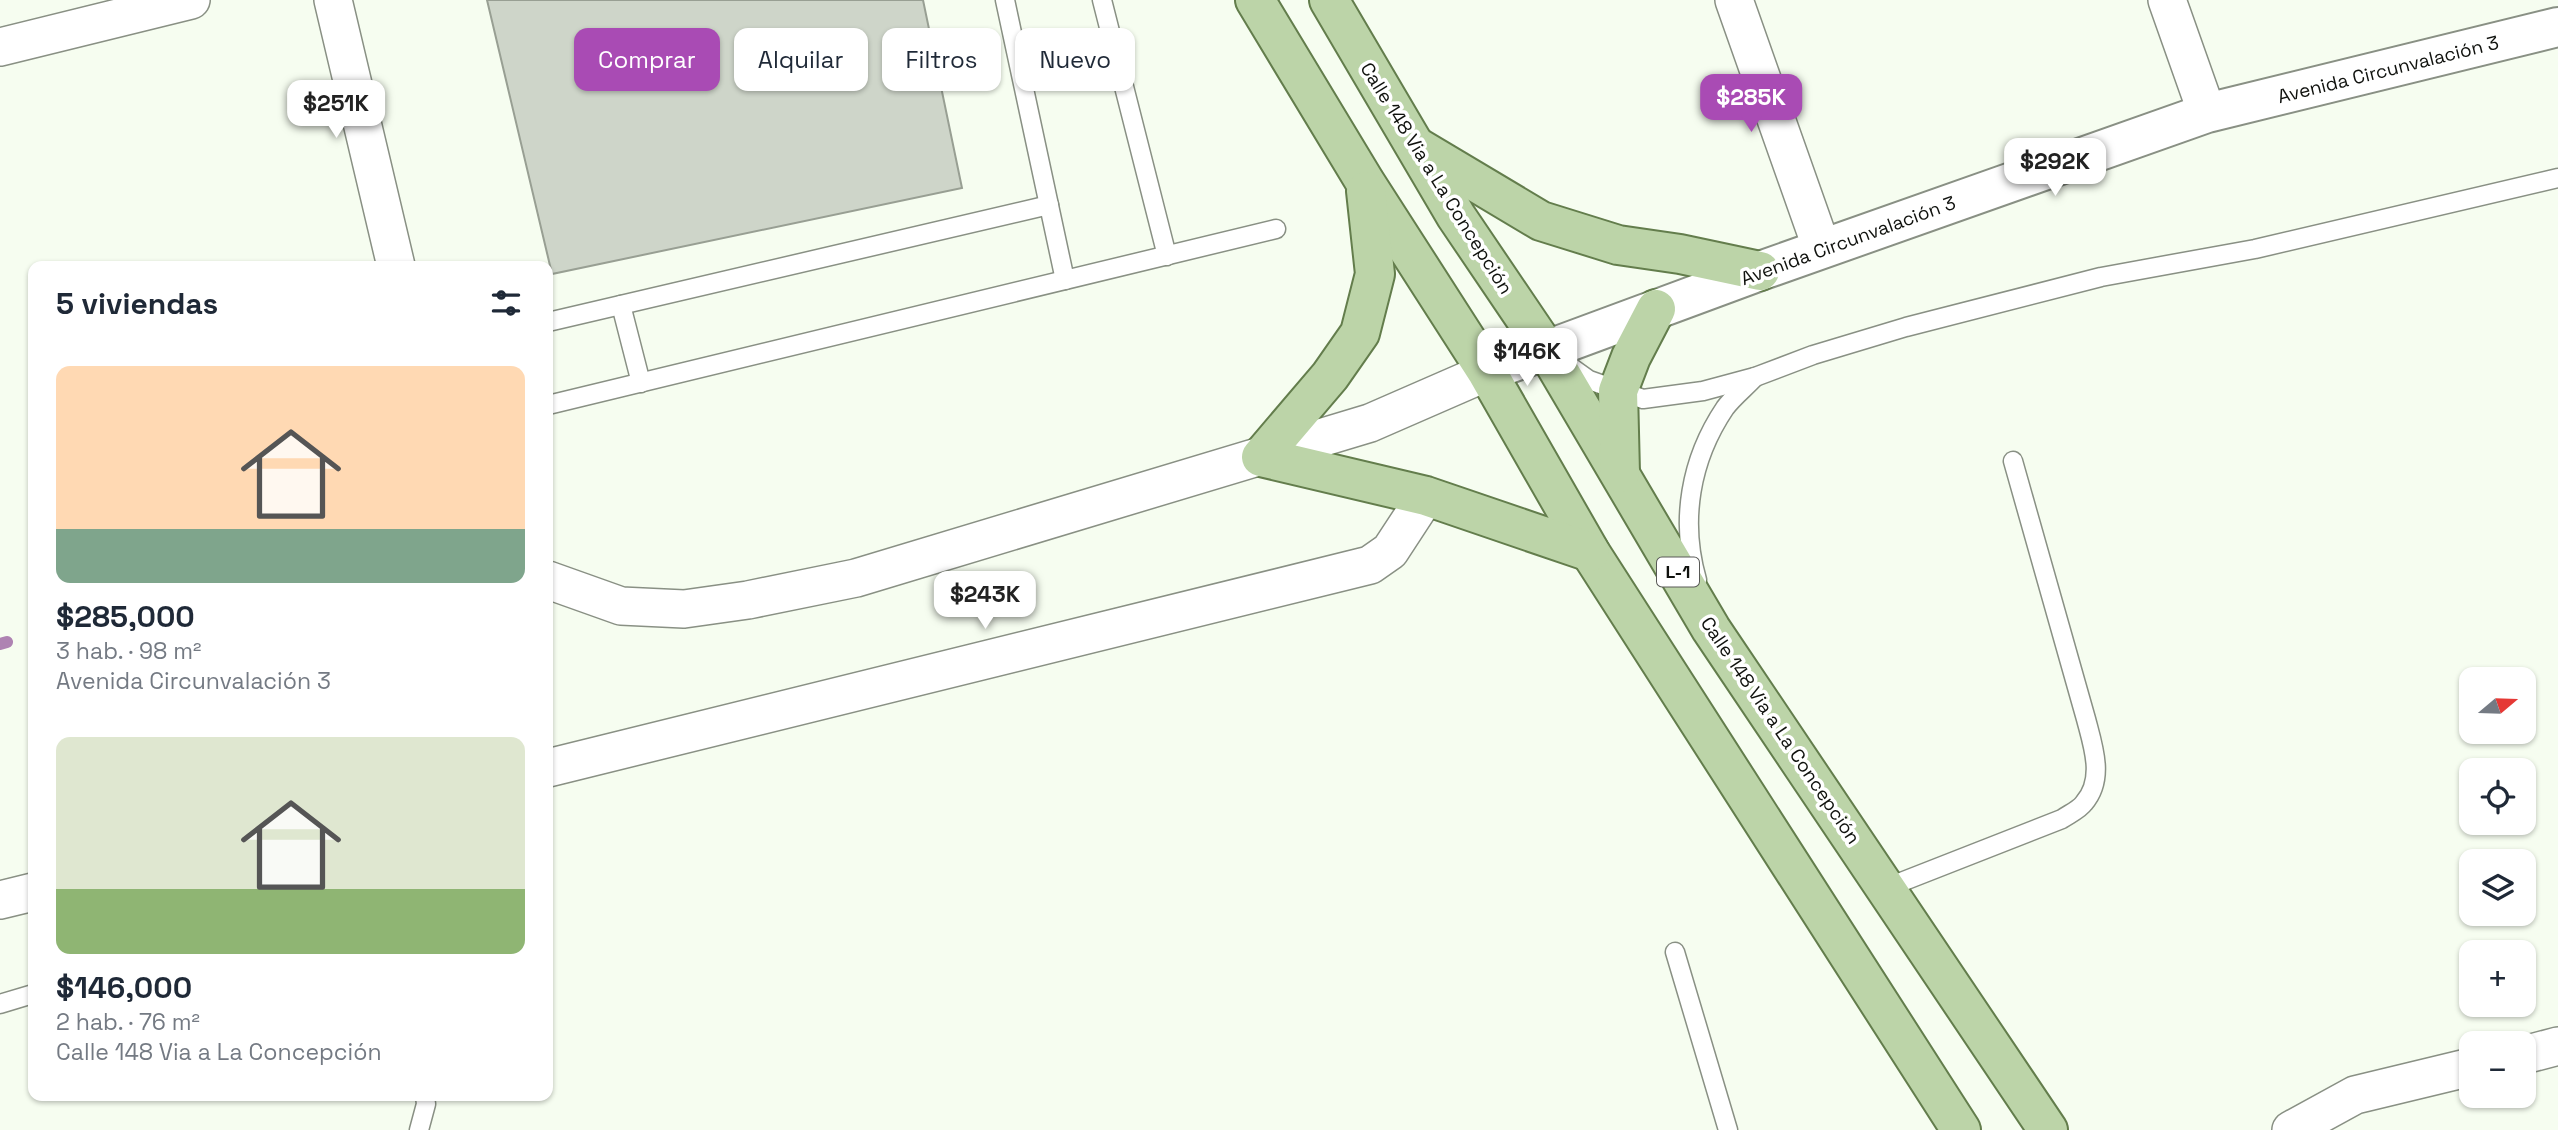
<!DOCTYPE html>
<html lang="es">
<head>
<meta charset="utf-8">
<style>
  :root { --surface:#fff; --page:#f6f6f7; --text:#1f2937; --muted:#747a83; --accent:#a94bb4 }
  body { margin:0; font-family:"Space Grotesk",sans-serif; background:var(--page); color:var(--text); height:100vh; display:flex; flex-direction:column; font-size:26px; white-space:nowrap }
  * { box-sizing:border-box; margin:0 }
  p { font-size:23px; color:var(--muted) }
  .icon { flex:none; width:38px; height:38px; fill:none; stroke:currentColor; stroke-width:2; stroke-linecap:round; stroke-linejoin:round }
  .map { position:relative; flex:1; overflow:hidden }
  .panel { position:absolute; left:28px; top:261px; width:525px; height:840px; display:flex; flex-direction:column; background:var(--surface); border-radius:14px; box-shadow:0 2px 5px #0004 }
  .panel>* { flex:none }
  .top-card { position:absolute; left:574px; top:28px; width:665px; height:63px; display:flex; gap:14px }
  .needle { width:46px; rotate:71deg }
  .controls { position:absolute; left:2459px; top:667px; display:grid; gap:14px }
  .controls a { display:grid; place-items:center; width:77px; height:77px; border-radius:14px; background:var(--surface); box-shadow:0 2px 5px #0004; font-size:35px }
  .price { position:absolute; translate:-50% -60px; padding:0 16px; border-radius:14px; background:#fff; color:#222; font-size:23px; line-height:46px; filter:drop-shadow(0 2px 4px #0008) }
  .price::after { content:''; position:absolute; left:50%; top:42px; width:21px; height:16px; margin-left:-10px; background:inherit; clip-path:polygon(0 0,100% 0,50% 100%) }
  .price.selected { background:var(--accent); color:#fff }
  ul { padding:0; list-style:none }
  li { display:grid; align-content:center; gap:14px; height:371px; padding:0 28px }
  li span { display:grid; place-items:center; height:217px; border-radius:14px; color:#555 }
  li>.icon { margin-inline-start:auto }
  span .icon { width:126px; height:126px; fill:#fffc; stroke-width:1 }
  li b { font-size:30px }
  h2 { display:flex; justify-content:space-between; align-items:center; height:84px; padding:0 28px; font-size:30px }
  .chip { padding:0 24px; border-radius:14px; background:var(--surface); box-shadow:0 2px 5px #0004; font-size:24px; line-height:63px }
  .chip.selected { background:var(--accent); color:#fff }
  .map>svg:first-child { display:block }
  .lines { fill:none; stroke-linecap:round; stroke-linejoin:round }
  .stream { stroke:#ae83b2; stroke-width:12 }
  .building { fill:#ced5c9; stroke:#989f93; stroke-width:2 }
  .lane-casing { stroke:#899084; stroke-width:21 }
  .street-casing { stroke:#899084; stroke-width:40 }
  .secondary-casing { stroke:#899084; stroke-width:42 }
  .primary-casing { stroke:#637d4c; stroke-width:42 }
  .lane { stroke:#fff; stroke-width:18 }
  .street { stroke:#fff; stroke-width:37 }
  .secondary { stroke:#fff; stroke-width:38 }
  .primary { stroke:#bcd4a8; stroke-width:38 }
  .labels { text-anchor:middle; stroke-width:7; stroke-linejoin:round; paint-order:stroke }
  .shield { fill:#fff; stroke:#585956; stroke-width:2 }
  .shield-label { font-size:18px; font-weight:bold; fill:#10120e }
  .street-label { font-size:19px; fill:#10120e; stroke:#fff }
</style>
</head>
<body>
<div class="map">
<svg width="2558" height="1130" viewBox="0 0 2558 1130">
  <rect width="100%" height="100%" fill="#f6fdf0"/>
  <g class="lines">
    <path class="stream" d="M 0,644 L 7,642"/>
  </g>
  <path class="building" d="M 487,0 L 923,0 L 962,188 L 552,274 Z"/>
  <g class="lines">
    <defs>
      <g id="lane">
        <path d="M 1005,0 L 1065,280"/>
        <path d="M 1102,0 L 1167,256"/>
        <path d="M 621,305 L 641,383"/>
        <path d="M 548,322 L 1049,205"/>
        <path d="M 1568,365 L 1589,380 L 1643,399 L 1703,391 L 1755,377 L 1813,355 L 1906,327 L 2101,277 L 2255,249 L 2558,178"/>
        <path d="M 548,405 L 1276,229"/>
        <path d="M 1697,580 C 1680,521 1690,460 1725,408 C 1733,397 1746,387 1755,377"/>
        <path d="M 1886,888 L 2062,819 C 2069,814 2079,810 2084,803 C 2105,779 2093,746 2086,719 L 2013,461"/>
        <path d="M 1675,952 L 1728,1130"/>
        <path d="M 0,1004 L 33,994"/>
        <path d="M 419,1130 L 426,1104 L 425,1096"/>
      </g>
      <g id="street">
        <path d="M 333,0 L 396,266"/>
        <path d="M 1734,0 L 1822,249"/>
        <path d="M 2167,0 L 2207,113"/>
        <path d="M 0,47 L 191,0"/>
        <path d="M 548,580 L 621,606 L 684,609 L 748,600 L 856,578 L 1370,423 L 1487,372"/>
        <path d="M 548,768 L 1370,565 L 1390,551 L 1426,496"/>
        <path d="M 0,900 L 33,892"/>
        <path d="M 2524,1055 L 2558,1046"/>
        <path d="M 2291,1130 L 2355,1095 L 2471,1067"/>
      </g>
      <path id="secondary" d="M 1487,372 L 1760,271 L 2207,113 L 2558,27"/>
      <g id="primary">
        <path d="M 1255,0 L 1365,182 L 1487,372 L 1590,552 L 1961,1130"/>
        <path d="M 1329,0 L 1456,216 L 1546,349 L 1711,629 L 2048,1130"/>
        <path d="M 1417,147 L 1541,221 L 1618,245 L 1680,254 L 1760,271"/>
        <path d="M 1366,191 L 1375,274 L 1360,333 L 1330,376 L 1261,457 L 1426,496 L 1590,552"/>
        <path d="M 1620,473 L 1618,391 L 1631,357 L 1656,309"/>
      </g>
    </defs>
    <use href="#lane" class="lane-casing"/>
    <use href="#street" class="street-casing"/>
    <use href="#secondary" class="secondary-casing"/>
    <use href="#primary" class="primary-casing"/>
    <use href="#lane" class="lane"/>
    <use href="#street" class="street"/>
    <use href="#secondary" class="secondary"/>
    <use href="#primary" class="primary"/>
  </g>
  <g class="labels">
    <rect class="shield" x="1657" y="557.5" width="42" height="29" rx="5"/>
    <g class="shield-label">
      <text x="1678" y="578">L-1</text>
    </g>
    <g class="street-label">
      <text transform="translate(2388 69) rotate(-14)" y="7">Avenida Circunvalación 3</text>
      <text transform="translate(1437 178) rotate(58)" y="7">Calle 148 Via a La Concepción</text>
      <text transform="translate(1848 240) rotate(-20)" y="7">Avenida Circunvalación 3</text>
      <text transform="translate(1781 730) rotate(56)" y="7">Calle 148 Via a La Concepción</text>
    </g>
  </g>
</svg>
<div class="controls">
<a><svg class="needle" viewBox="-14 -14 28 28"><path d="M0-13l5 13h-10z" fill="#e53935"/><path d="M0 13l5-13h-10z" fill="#747a83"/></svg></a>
<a><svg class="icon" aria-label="locate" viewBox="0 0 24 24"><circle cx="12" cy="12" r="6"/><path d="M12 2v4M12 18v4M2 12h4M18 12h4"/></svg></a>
<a><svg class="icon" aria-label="layers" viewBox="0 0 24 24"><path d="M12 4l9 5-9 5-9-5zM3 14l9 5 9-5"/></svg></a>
<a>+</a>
<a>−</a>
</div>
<b class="price selected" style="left:1751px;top:134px">$285K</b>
<b class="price" style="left:336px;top:140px">$251K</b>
<b class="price" style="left:2055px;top:198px">$292K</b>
<b class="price" style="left:1527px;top:388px">$146K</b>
<b class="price" style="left:985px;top:631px">$243K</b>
<div class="top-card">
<a class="chip selected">Comprar</a>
<a class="chip">Alquilar</a>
<a class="chip">Filtros</a>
<a class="chip">Nuevo</a>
</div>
<section class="panel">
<h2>5 viviendas<svg class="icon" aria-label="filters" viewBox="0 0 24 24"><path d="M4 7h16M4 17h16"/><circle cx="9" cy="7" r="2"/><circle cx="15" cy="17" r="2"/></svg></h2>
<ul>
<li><span style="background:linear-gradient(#ffd9b3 75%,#7fa58c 0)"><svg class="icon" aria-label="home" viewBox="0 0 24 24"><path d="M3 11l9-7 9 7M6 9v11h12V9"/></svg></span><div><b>$285,000</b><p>3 hab. · 98 m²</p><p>Avenida Circunvalación 3</p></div></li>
<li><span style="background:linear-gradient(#dfe7d0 70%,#8fb573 0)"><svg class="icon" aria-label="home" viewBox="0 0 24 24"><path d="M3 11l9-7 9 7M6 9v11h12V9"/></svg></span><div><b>$146,000</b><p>2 hab. · 76 m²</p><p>Calle 148 Via a La Concepción</p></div></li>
</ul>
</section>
</div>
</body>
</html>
